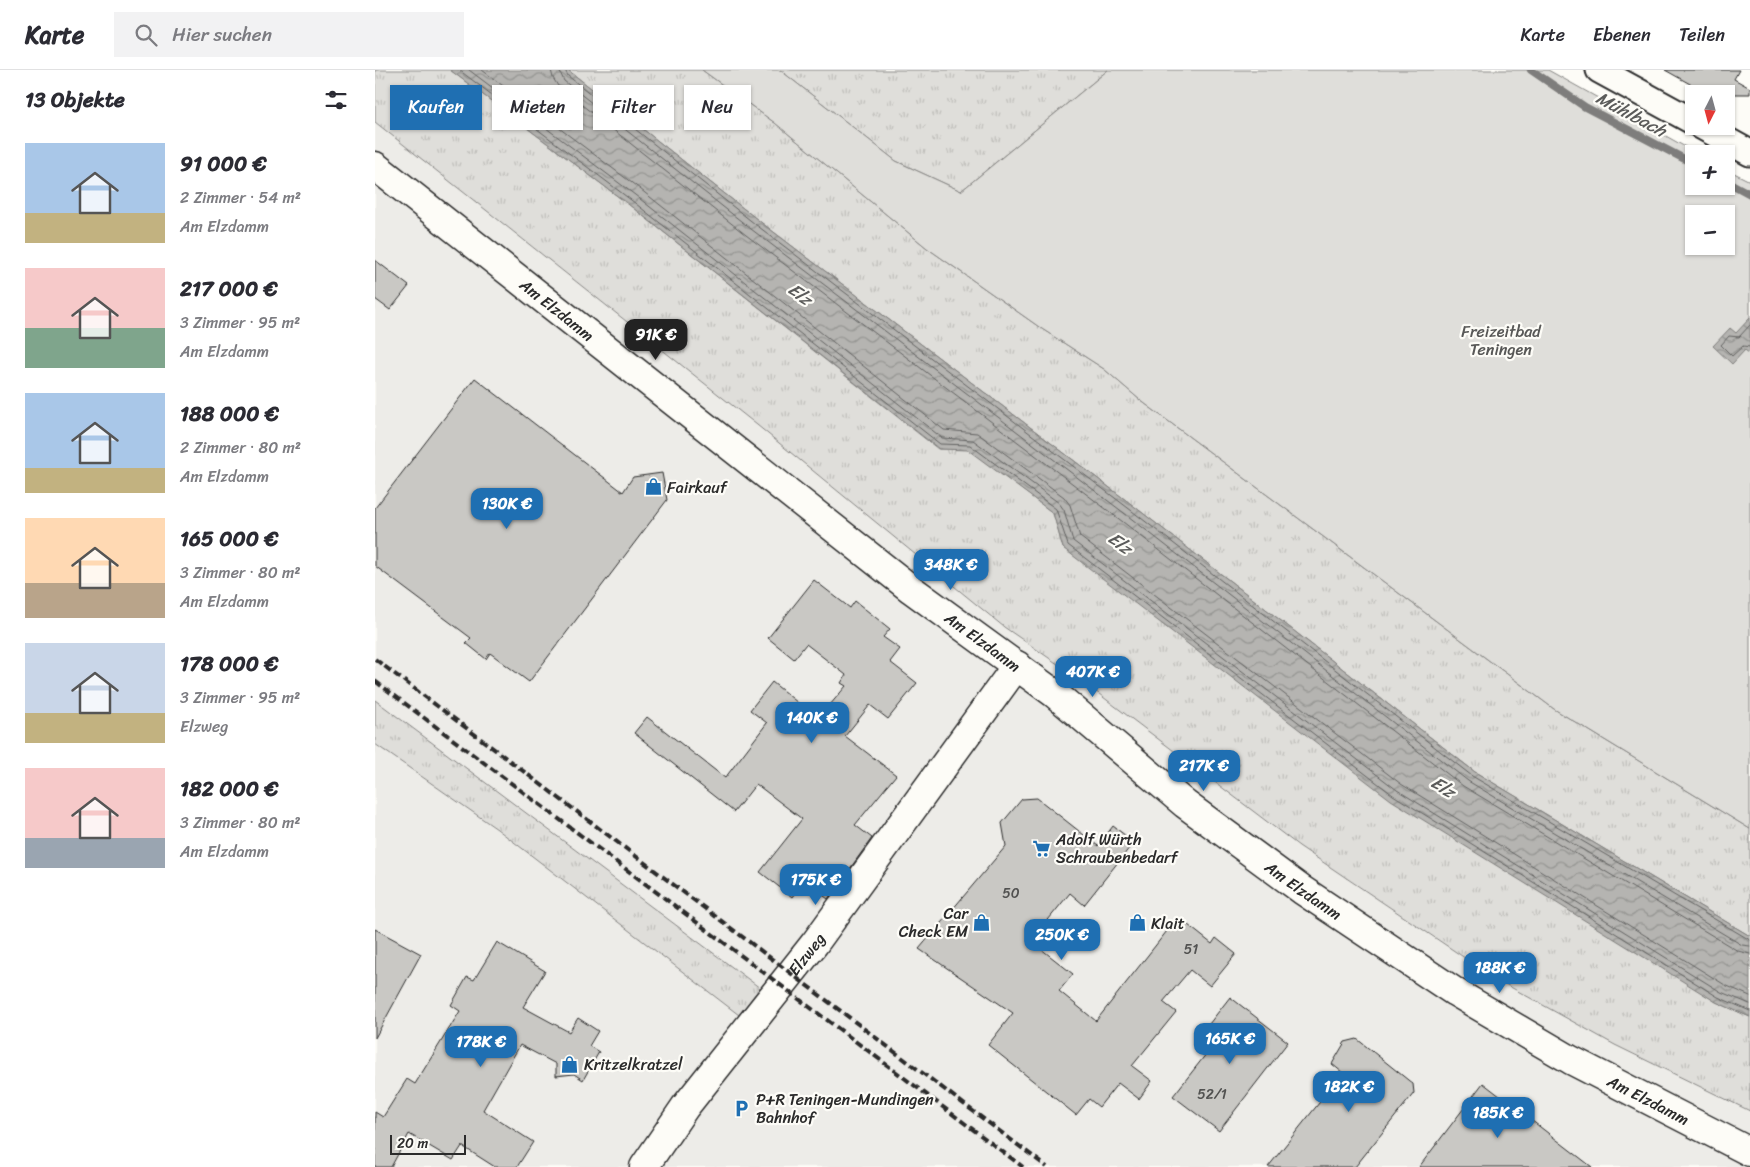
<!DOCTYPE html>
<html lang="de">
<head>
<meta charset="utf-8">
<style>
  :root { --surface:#fff; --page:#f2f2f3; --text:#2b2b33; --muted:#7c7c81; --line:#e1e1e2; --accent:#1f6fb2 }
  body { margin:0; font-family:Sriracha,sans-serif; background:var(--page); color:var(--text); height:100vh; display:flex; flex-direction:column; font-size:19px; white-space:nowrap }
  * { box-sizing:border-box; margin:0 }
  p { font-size:16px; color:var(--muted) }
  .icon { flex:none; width:28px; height:28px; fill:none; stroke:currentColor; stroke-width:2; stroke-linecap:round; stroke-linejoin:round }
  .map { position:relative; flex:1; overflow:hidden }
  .sheet { display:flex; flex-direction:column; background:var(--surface); width:375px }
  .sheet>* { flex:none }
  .guide { position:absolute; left:15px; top:15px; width:475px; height:45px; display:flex; gap:10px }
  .needle { width:32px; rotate:186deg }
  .fabs { position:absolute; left:1310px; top:15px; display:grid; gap:10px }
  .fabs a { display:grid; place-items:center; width:50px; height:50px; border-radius:0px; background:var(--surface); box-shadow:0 1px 4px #0004; font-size:25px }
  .scale { position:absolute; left:15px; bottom:12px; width:76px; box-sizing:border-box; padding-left:5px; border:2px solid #2b2b2b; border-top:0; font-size:14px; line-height:18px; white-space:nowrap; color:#2b2b2b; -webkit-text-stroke:4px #fdfcf7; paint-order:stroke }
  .price { position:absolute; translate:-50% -42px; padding:0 11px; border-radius:10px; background:var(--accent); color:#fff; font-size:16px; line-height:32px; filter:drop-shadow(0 1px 2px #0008) }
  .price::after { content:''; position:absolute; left:50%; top:30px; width:15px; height:11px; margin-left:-8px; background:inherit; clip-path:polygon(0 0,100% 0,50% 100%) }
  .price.on { background:#222; color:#fff }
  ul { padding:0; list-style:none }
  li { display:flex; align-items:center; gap:15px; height:125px; padding:0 25px }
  li span { display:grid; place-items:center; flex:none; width:140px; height:100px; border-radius:0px; color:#555 }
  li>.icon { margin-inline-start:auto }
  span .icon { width:60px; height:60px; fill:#fffc; stroke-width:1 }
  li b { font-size:21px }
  h2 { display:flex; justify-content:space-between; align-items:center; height:60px; padding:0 25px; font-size:21px }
  .pill { padding:0 18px; border-radius:0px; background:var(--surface); box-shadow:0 1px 4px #0004; font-size:18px; line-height:45px }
  .pill.on { background:var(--accent); color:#fff }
  header { display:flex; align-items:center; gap:30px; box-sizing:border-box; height:70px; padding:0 25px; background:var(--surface); border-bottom:1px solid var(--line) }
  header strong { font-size:24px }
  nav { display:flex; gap:28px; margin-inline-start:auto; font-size:18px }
  .search { width:350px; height:45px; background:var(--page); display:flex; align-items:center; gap:12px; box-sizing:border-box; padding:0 18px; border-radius:0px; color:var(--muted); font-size:19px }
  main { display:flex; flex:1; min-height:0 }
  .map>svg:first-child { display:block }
  .built { fill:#edece8 }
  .grass { fill:url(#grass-tufts); stroke:#858482 }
  .park { fill:#dfdeda; stroke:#858482; fill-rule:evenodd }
  .water { fill:url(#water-waves); stroke:#7e7d7b }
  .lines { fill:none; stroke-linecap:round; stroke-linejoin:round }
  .shore { stroke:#626261; stroke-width:1 }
  .stream { stroke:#7e7d7b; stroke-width:8 }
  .building { fill:#c9c8c4; stroke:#2b2b2b }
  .street-casing { stroke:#2b2b2b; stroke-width:29 }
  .secondary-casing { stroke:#2b2b2b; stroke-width:31 }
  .street { stroke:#fdfcf7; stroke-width:25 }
  .secondary { stroke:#fdfcf7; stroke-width:28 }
  .rail { stroke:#2b2b2b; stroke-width:4; stroke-dasharray:8 4; stroke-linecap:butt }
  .labels { text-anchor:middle; stroke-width:4.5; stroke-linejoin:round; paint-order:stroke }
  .number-label { font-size:14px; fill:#525251 }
  .street-label { font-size:16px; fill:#2b2b2b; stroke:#fdfcf7 }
  .park-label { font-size:16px; fill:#585857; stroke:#fdfcf7 }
  .poi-label { font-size:16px; fill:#2b2b2b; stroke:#fdfcf7; text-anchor:start }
  .water-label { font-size:18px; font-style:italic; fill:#5b5b5a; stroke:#fdfcf7 }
</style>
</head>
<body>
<header>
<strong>Karte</strong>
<div class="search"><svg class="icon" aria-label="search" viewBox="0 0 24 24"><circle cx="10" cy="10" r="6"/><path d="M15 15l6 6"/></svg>Hier suchen</div>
<nav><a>Karte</a><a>Ebenen</a><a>Teilen</a></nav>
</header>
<main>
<section class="sheet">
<h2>13 Objekte<svg class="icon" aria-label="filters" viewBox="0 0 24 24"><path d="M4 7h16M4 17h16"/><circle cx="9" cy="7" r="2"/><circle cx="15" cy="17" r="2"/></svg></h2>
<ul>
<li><span style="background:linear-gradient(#a9c7e8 70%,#c2b280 0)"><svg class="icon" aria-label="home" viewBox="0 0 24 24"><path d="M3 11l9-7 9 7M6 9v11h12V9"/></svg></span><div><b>91 000 €</b><p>2 Zimmer · 54 m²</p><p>Am Elzdamm</p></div></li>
<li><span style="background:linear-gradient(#f6c9c9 60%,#7fa58c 0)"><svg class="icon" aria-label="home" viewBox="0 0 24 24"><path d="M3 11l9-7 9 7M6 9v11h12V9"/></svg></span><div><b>217 000 €</b><p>3 Zimmer · 95 m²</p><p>Am Elzdamm</p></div></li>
<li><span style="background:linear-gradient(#a9c7e8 75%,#c2b280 0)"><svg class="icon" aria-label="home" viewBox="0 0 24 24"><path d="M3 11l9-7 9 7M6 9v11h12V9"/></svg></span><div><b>188 000 €</b><p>2 Zimmer · 80 m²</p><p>Am Elzdamm</p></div></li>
<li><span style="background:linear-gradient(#ffd9b3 65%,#b9a48a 0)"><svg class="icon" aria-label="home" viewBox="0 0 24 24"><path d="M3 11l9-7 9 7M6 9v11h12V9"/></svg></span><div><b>165 000 €</b><p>3 Zimmer · 80 m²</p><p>Am Elzdamm</p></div></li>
<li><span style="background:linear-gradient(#c9d6e8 70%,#c2b280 0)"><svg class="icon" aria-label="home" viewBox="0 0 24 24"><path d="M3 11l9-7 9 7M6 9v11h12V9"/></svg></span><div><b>178 000 €</b><p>3 Zimmer · 95 m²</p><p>Elzweg</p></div></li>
<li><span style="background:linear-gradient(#f6c9c9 70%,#9aa5b1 0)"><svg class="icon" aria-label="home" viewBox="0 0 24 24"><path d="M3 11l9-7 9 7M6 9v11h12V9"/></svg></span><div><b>182 000 €</b><p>3 Zimmer · 80 m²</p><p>Am Elzdamm</p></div></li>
</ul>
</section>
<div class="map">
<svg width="1375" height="1097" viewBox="0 0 1375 1097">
  <defs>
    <pattern id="grass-tufts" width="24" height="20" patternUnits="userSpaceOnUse" patternTransform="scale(1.25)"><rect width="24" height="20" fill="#dfdeda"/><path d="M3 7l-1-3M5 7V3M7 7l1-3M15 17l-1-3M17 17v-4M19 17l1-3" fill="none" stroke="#c0bfbb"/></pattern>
    <pattern id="water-waves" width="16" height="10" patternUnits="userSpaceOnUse" patternTransform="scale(1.25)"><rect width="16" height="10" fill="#b5b4b1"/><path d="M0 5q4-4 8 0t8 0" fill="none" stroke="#939390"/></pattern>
  </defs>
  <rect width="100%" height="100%" fill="#fdfcf7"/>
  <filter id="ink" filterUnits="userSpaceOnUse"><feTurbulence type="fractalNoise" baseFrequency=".02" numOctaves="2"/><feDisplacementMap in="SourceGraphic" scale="10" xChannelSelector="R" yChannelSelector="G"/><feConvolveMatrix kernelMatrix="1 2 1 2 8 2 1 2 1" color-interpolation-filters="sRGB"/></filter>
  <g filter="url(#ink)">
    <path class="built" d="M 0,52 L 382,355 L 629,557 L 703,608 L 924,776 L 1121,909 L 1240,975 L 1375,1041 L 1375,1097 L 0,1097 L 0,674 L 122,759 L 385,918 L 0,630 Z"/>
    <g class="grass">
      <path d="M 0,0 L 75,0 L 253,134 L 563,379 L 593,379 L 678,443 L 688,478 L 1341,932 L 1375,947 L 1375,1041 L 1240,975 L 1121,909 L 924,776 L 703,608 L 629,557 L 382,355 L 0,52 Z"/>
      <path d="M 193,0 L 327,0 L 400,53 L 552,178 L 667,259 L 729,299 L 765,330 L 1179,639 L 1375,759 L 1375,866 L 1100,702 L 760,437 L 383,150 Z"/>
      <path d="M 405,0 L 733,0 L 586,121 L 521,91 Z"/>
      <path d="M 0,630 L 385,918 L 364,945 L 122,759 L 0,674 Z"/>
    </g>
    <path class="park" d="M 327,0 L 405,0 L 521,91 L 586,121 L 733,0 L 1173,0 L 1323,84 L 1319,84 L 1319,116 L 1351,116 L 1351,99 L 1375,111 L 1375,759 L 1179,639 L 765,330 L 729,299 L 667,259 L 552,178 L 400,53 ZM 1319,144 L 1351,144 L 1351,176 L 1319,176 Z"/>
    <g class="water">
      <path d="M 75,0 L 193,0 L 383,150 L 760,437 L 1100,702 L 1375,866 L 1375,947 L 1341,932 L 1016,730 L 688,478 L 678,443 L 593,380 L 564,379 L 253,134 Z"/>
      <path d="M 1375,248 L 1375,284 L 1370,280 L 1357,294 L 1338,276 L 1355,258 L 1361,263 Z"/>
    </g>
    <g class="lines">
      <g class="shore">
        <path d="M 84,0 L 256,130 L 565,374 L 595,375 L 681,439 L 693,475 L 1018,725 L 1343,927 L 1375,941"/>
        <path d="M 94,0 L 260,125 L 567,368 L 598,370 L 684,433 L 689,440 L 698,471 L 1022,720 L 1346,922 L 1375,934"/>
        <path d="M 107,0 L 265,119 L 569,360 L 602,363 L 689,427 L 695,435 L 705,467 L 1026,714 L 1350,915 L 1375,926"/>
        <path d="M 176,0 L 178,8 L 183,16 L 371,165 L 748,452 L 1088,716 L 1363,881 L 1375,884"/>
        <path d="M 184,0 L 189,11 L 376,159 L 753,446 L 1093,711 L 1367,875 L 1375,876"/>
        <path d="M 190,0 L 193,6 L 380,154 L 757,441 L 1097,706 L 1375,870"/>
        <path d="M 1375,255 L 1364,267 L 1354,266 L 1346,275 L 1357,286 L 1368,276 L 1375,277"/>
      </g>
      <g class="stream">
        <path d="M 1156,0 L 1210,37 L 1319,94"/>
        <path d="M 1351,111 L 1375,124"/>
      </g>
    </g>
    <g class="building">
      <path d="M 1290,0 L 1364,0 L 1359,9 L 1375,18 L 1375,24 L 1333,24 Z"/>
      <path d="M 0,190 L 34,216 L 15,240 L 0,229 Z"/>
      <path d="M 100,308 L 248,422 L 258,407 L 287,403 L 292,430 L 154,612 L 115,583 L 111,589 L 91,573 L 96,568 L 0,496 L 0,438 Z"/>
      <path d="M 439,510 L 475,538 L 480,531 L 515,559 L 508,567 L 525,579 L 515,592 L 542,613 L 513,649 L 495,635 L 470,666 L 521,705 L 480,755 L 497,768 L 453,829 L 429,811 L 417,827 L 385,802 L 427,749 L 381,714 L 359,742 L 259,663 L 272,647 L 350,708 L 392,653 L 375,640 L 397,612 L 443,649 L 471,616 L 466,613 L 471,605 L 431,574 L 419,589 L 393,568 Z"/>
      <path d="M 662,728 L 723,776 L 738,756 L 759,772 L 709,835 L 695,823 L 656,871 L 698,904 L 684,921 L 721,951 L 803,847 L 837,874 L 841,868 L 861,884 L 835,916 L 815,900 L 788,932 L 801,942 L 757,996 L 777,1011 L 764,1029 L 743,1013 L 724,1037 L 714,1029 L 701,1045 L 613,975 L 638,943 L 544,879 L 631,776 L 627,753 L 647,729 Z"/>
      <path d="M 0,859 L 46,884 L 0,968 Z"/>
      <path d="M 122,872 L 170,901 L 148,937 L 194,962 L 203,948 L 223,961 L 214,976 L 224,982 L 208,1010 L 199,1004 L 181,1006 L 181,994 L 145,975 L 108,1040 L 158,1072 L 142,1097 L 120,1097 L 87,1076 L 78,1090 L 34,1064 L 16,1097 L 0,1097 L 0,1042 L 8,1047 L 32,1009 L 40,1014 L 85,941 L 76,935 L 92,907 L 99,910 Z"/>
      <path d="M 855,927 L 913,972 L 844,1061 L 798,1026 L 847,964 L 834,954 Z"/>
      <path d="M 982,969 L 1038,1014 L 1039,1023 L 980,1097 L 893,1097 L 968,1003 L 957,994 L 970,972 Z"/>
      <path d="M 1108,1013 L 1217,1097 L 1044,1097 Z"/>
    </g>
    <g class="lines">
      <defs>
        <g id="street">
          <path d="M 1224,0 L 1319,52"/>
          <path d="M 1326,56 L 1375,83"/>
        </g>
        <g id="secondary">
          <path id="s1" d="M 0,96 L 536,519 L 680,624 L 810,734 L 927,820 L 1080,922 L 1196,990 L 1375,1082"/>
          <path id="s2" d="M 269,1097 L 310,1037 L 440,873 L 642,595"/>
        </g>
      </defs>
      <use href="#street" class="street-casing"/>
      <use href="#secondary" class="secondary-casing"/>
      <use href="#street" class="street"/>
      <use href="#secondary" class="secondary"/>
      <g class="rail">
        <path d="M 0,589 L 672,1097"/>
        <path d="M 0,611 L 648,1097"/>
      </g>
    </g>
  </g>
  <defs>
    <symbol id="shop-bare" viewBox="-9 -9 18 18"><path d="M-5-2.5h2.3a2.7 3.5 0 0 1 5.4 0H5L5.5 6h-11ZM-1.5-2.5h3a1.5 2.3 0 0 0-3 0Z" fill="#1f6fb2" stroke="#fdfcf7" stroke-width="2.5" paint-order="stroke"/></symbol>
    <symbol id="supermarket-bare" viewBox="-9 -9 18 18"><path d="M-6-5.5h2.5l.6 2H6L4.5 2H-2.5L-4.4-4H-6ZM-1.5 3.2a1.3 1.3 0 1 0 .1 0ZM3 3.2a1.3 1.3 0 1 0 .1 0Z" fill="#1f6fb2" stroke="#fdfcf7" stroke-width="2.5" paint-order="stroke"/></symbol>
    <symbol id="parking-bare" viewBox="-9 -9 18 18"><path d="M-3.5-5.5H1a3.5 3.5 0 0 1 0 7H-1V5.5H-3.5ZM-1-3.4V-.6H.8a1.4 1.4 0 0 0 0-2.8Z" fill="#1f6fb2" stroke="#fdfcf7" stroke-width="2.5" paint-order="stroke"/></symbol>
  </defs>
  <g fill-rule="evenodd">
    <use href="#shop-bare" x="266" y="404" width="25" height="25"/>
    <use href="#supermarket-bare" x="654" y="766" width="25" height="25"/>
    <use href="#shop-bare" x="594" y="840" width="25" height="25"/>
    <use href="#shop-bare" x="750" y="840" width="25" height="25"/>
    <use href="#shop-bare" x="182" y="982" width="25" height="25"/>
    <use href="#parking-bare" x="354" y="1026" width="25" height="25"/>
  </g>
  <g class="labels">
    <g class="number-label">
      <text x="636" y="828">50</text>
      <text x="816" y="884">51</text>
      <text x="837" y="1029">52/1</text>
    </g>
    <g class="street-label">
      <text dy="6" stroke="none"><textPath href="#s1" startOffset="232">Am Elzdamm</textPath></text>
      <text dy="6" stroke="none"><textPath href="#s1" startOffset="772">Am Elzdamm</textPath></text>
      <text dy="6" stroke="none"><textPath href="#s1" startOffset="1178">Am Elzdamm</textPath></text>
      <text dy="6" stroke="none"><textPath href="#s2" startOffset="268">Elzweg</textPath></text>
      <text dy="6" stroke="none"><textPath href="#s1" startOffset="1582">Am Elzdamm</textPath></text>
    </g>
    <g class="park-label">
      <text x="1126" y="267">Freizeitbad<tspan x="1126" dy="18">Teningen</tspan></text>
    </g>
    <g class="poi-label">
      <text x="292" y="423">Fairkauf</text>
      <text x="681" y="775">Adolf Würth<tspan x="681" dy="18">Schraubenbedarf</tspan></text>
      <text x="593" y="849" text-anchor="end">Car<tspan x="593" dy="18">Check EM</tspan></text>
      <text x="776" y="859">Klait</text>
      <text x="209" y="1000">Kritzelkratzel</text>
      <text x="381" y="1035">P+R Teningen-Mundingen<tspan x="381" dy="18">Bahnhof</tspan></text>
    </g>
    <g class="water-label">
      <text transform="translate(1256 44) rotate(28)" y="6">Mühlbach</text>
      <text transform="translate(425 224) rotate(38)" y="6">Elz</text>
      <text transform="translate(745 473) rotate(38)" y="6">Elz</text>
      <text transform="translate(1068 717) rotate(33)" y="6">Elz</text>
    </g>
  </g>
</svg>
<div class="fabs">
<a><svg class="needle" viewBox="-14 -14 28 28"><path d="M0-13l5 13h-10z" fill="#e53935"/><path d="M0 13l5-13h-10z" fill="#7c7c81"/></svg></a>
<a>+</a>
<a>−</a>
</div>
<div class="scale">20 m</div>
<b class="price on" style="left:281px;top:291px">91K €</b>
<b class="price" style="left:132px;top:460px">130K €</b>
<b class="price" style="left:576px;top:521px">348K €</b>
<b class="price" style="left:718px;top:628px">407K €</b>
<b class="price" style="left:437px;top:674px">140K €</b>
<b class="price" style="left:829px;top:722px">217K €</b>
<b class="price" style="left:441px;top:836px">175K €</b>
<b class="price" style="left:687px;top:891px">250K €</b>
<b class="price" style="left:1125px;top:924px">188K €</b>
<b class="price" style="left:855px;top:995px">165K €</b>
<b class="price" style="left:106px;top:998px">178K €</b>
<b class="price" style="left:974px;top:1043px">182K €</b>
<b class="price" style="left:1123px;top:1069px">185K €</b>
<div class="guide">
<a class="pill on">Kaufen</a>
<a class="pill">Mieten</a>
<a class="pill">Filter</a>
<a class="pill">Neu</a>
</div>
</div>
</main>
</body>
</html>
